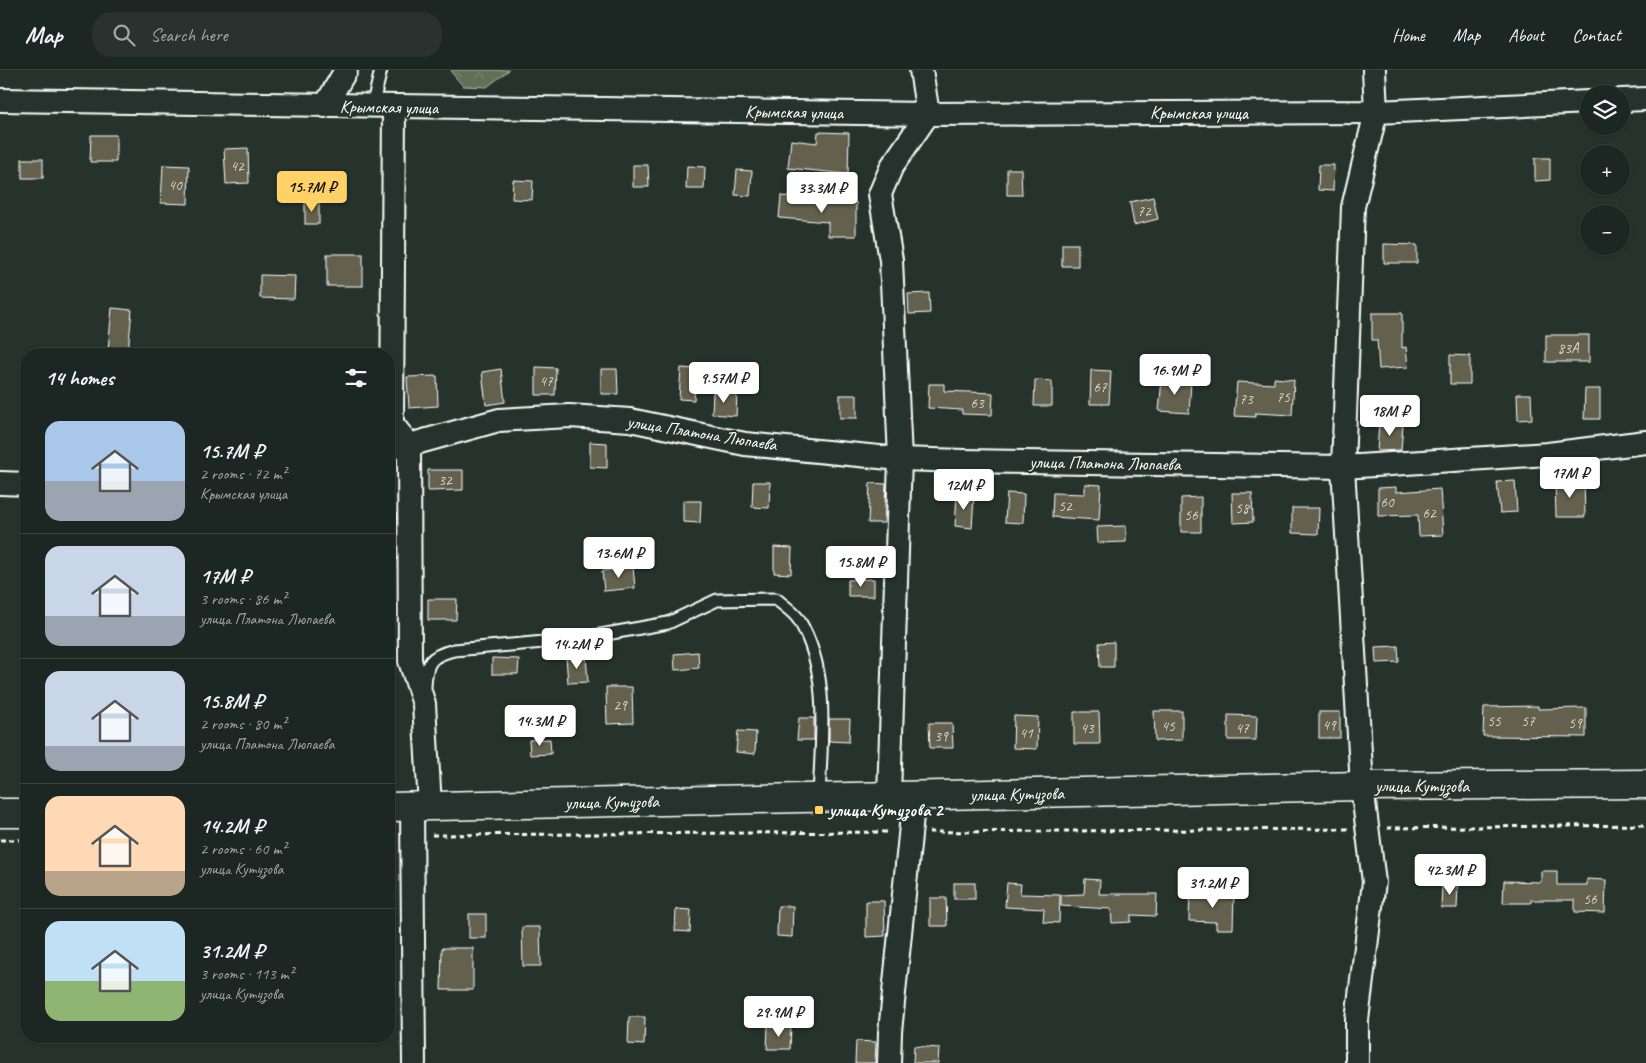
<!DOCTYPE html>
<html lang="en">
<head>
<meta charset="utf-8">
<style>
  :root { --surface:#1c2622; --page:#29322f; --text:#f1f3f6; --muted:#a0a5a5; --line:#3a4340; --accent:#ffd166 }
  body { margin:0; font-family:Caveat,sans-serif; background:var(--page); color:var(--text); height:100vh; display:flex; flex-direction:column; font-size:19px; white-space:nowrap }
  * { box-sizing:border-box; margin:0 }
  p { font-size:16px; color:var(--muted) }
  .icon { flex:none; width:28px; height:28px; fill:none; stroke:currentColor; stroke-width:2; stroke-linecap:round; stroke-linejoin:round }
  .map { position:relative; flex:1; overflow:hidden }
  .details { position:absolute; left:20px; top:278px; width:375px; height:695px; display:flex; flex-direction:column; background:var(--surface); border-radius:20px; box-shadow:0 1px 4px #0004,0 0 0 1px var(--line) }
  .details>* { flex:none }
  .tools { position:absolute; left:1580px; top:15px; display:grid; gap:10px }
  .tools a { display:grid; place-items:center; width:50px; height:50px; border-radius:50%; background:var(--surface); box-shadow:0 1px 4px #0004,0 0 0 1px var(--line); font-size:25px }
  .price { position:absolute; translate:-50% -42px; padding:0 11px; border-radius:5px; background:#fff; color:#222; font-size:16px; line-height:32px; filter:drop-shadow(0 1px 2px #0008) }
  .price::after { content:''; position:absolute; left:50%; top:30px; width:15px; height:11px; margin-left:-8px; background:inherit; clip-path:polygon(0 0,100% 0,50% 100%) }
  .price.current { background:var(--accent); color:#111 }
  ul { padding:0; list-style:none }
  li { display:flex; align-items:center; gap:15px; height:125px; padding:0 25px }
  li+li { border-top:1px solid var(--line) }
  li span { display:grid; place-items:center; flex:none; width:140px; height:100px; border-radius:15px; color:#555 }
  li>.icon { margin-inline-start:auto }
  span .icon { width:60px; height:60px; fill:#fffc; stroke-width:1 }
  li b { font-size:21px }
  h2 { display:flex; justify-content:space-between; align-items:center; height:60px; padding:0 25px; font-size:21px }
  header { display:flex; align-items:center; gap:30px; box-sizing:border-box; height:70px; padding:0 25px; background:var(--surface); border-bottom:1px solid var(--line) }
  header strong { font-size:24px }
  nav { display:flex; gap:28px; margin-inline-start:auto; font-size:18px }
  .search { width:350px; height:45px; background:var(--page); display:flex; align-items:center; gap:12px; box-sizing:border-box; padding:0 18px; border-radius:20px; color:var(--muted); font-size:19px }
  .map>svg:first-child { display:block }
  .forest { fill:url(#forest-crowns); stroke:#afb8aa }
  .building { fill:#64614d; stroke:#fff }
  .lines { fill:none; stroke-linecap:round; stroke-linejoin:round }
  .service-casing { stroke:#fff; stroke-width:15 }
  .minor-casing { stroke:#fff; stroke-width:26 }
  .tertiary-casing { stroke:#fff; stroke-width:31 }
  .path { stroke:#fff; stroke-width:3; stroke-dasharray:5 4; stroke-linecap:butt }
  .service { stroke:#26332d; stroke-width:11 }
  .minor { stroke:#26332d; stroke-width:22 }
  .tertiary { stroke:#26332d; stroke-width:28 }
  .poi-dot { fill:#ffd166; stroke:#26332d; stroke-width:2 }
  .labels { text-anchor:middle; stroke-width:4; stroke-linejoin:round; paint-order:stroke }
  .number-label { font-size:15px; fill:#d8d8d2 }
  .street-label { font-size:18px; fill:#fff; stroke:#26332d }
  .poi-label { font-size:18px; font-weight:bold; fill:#fff; stroke:#26332d; text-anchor:start }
</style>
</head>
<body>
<header>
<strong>Map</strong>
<div class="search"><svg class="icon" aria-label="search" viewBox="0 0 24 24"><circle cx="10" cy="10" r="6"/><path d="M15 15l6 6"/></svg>Search here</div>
<nav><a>Home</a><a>Map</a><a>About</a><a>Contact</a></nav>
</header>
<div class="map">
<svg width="1646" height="993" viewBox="0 0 1646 993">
  <defs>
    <pattern id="forest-crowns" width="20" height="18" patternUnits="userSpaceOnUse" patternTransform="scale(1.25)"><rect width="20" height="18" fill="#5f7154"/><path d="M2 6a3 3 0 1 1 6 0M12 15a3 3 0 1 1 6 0" fill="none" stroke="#77866e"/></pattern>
  </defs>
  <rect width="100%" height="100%" fill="#26332d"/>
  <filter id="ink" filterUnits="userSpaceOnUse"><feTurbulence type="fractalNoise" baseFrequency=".02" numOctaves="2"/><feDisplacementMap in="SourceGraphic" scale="10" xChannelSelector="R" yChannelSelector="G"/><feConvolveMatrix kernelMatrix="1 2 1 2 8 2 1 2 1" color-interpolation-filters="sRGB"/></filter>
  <g filter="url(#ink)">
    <path class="forest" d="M 452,0 L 509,0 L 487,17 L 463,16 L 451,2 Z"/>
    <g class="building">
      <path d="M 818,62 L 849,63 L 848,104 L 788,98 L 791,70 L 817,73 Z"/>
      <path d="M 91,65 L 116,65 L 116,92 L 90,92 Z"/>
      <path d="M 248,78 L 249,113 L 226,114 L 224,79 Z"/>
      <path d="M 1535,88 L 1550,88 L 1550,110 L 1535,111 Z"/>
      <rect x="22" y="89" width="21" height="19"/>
      <path d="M 163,95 L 189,96 L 188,134 L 161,133 Z"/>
      <path d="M 633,95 L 648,95 L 649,117 L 633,117 Z"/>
      <path d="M 1319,95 L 1334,95 L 1333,121 L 1318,120 Z"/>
      <path d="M 687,96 L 705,97 L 704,119 L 686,119 Z"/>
      <path d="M 1007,99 L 1021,99 L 1022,125 L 1007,125 Z"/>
      <path d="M 737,100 L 752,101 L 750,126 L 735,125 Z"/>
      <path d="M 513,110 L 533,111 L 532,130 L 512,129 Z"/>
      <path d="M 781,126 L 856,132 L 856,166 L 828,166 L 828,152 L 779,148 Z"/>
      <path d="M 1153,127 L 1158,149 L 1134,155 L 1130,132 Z"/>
      <rect x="305" y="132" width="14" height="22"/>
      <rect x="1062" y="174" width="16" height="22"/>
      <path d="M 1384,174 L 1417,175 L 1417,193 L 1384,193 Z"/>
      <rect x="327" y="184" width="36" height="32"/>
      <path d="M 260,205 L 295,206 L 294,229 L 260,228 Z"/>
      <path d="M 929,223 L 930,243 L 909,244 L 908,224 Z"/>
      <path d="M 112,238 L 132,240 L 128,282 L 108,280 Z"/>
      <path d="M 1372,243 L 1402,243 L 1402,278 L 1406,277 L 1408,297 L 1379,299 L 1377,270 L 1372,270 Z"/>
      <rect x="1546" y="265" width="43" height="27"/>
      <path d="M 1450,285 L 1470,286 L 1470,314 L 1450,314 Z"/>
      <path d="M 536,297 L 556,298 L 555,325 L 536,325 Z"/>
      <path d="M 681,298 L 696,299 L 694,330 L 679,329 Z"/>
      <path d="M 501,299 L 505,332 L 486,335 L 482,302 Z"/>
      <path d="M 601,299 L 617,299 L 618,324 L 601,324 Z"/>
      <path d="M 1091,300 L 1111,301 L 1109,334 L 1090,334 Z"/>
      <path d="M 437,306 L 438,336 L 409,338 L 407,307 Z"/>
      <path d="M 1274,308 L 1294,310 L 1292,345 L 1255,343 L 1255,347 L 1234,346 L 1237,312 L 1274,314 Z"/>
      <path d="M 1162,309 L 1191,311 L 1189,343 L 1159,341 Z"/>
      <path d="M 1035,310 L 1052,311 L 1052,336 L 1034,336 Z"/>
      <path d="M 929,314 L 944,314 L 944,321 L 993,323 L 992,345 L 962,344 L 962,340 L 928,338 Z"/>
      <path d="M 1585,319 L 1600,319 L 1600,349 L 1584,349 Z"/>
      <path d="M 713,322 L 737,324 L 736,346 L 712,344 Z"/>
      <path d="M 1517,324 L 1531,324 L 1532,349 L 1518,350 Z"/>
      <rect x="840" y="325" width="17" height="23"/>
      <path d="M 1379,353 L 1403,355 L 1401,380 L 1377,381 Z"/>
      <path d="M 590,372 L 607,373 L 607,398 L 590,397 Z"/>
      <path d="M 428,400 L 463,400 L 463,420 L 428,421 Z"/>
      <path d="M 1584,410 L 1585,447 L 1556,447 L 1555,411 Z"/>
      <path d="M 1515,411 L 1517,442 L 1500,443 L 1497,412 Z"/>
      <path d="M 753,412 L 770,412 L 769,438 L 752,437 Z"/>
      <path d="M 870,413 L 886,414 L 884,453 L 868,453 Z"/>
      <path d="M 1085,414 L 1101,415 L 1099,450 L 1052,447 L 1053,423 L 1085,424 Z"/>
      <path d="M 1396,417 L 1396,422 L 1440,419 L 1443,465 L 1419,466 L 1418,445 L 1378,446 L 1378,418 Z"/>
      <path d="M 1007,423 L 1024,424 L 1023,453 L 1005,452 Z"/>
      <path d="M 1232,423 L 1252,423 L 1253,452 L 1233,453 Z"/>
      <path d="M 957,424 L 974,426 L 972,458 L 955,456 Z"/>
      <path d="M 1201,427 L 1201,462 L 1181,462 L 1181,428 Z"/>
      <path d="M 683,431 L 701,431 L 700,453 L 683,452 Z"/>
      <path d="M 1292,438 L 1319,438 L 1318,464 L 1292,463 Z"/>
      <path d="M 1126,456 L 1126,472 L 1098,473 L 1097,457 Z"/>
      <path d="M 774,477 L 792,478 L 791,504 L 774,503 Z"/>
      <path d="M 633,497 L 635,518 L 604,521 L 602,501 Z"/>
      <path d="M 874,509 L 874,526 L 848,526 L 848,510 Z"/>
      <path d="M 428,529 L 457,529 L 456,550 L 428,550 Z"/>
      <path d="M 1114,572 L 1114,597 L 1100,597 L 1099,573 Z"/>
      <path d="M 1398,576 L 1399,592 L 1376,593 L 1375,577 Z"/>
      <path d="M 698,582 L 699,598 L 675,600 L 674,584 Z"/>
      <path d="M 586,586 L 588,612 L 568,613 L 566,587 Z"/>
      <path d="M 492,588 L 519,589 L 518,604 L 492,604 Z"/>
      <path d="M 606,617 L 632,617 L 633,653 L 607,654 Z"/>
      <path d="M 1538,636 L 1538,639 L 1586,638 L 1586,667 L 1483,666 L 1484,637 Z"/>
      <path d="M 1154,641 L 1182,641 L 1182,670 L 1155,671 Z"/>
      <path d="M 1074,642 L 1099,642 L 1100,674 L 1074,674 Z"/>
      <rect x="1319" y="642" width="21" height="26"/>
      <path d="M 1228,645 L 1257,646 L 1256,670 L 1228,670 Z"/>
      <path d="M 1014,646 L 1038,647 L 1037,679 L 1013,678 Z"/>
      <path d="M 799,648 L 814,648 L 814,670 L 797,670 Z"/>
      <path d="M 829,649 L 850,649 L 849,672 L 829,671 Z"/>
      <path d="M 929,653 L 952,653 L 953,678 L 930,678 Z"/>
      <path d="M 738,661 L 756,662 L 755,684 L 736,682 Z"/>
      <path d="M 550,669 L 551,684 L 530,685 L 529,670 Z"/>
      <path d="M 1541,801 L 1557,801 L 1557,815 L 1587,815 L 1587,809 L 1606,810 L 1605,843 L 1575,842 L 1575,830 L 1531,830 L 1531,833 L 1503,833 L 1504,811 L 1541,812 Z"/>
      <path d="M 1085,809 L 1100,810 L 1099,824 L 1157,824 L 1156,846 L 1131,845 L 1131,852 L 1112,853 L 1111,839 L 1061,836 L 1061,825 L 1084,824 Z"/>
      <rect x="954" y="813" width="21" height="16"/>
      <path d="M 1007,813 L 1021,814 L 1020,824 L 1060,825 L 1059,853 L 1043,852 L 1044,839 L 1005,837 Z"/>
      <path d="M 1442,815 L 1458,815 L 1457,838 L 1441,838 Z"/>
      <path d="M 1190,822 L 1234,823 L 1233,859 L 1216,859 L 1216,852 L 1189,851 Z"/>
      <path d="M 930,828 L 946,828 L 947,856 L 930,856 Z"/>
      <path d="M 866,831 L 884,831 L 885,866 L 866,867 Z"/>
      <path d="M 778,836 L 793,836 L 792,867 L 777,866 Z"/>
      <path d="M 676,839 L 691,840 L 690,862 L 675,861 Z"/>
      <rect x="469" y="844" width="17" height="24"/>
      <path d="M 522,857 L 540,857 L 541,896 L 523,896 Z"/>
      <path d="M 442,878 L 473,878 L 473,920 L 441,920 Z"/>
      <path d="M 629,947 L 645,947 L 644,975 L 628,974 Z"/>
      <path d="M 768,956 L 791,956 L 790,979 L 767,979 Z"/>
      <path d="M 856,971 L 876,972 L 875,993 L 855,993 Z"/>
      <path d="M 914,976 L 939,978 L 938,993 L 913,993 Z"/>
    </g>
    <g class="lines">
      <defs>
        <g id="service">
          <path d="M 372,37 L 381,0"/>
          <path d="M 425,617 C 426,592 430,586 454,580 L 578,569 L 668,553 L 717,530 L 776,529 C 783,535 794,542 799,550 C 831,604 821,668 819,728"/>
        </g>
        <g id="minor">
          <path d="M 0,30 L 928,44 L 1376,42 L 1589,32"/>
          <path d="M 1621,30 L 1646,29"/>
          <path d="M 325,36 L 346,0"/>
          <path d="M 394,38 L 392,354 L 409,375 L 410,591 L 424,634 L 430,736"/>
          <path d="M 389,377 L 409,375 L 499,350 L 569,346 L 630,350 L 745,374 L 900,389 L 964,391 L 1343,397 L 1548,384 L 1646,372"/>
          <path d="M 0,413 L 26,414"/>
          <path d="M 889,726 L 900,389 L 891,190 L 880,124 L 892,96 L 928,44 L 921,0"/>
          <path d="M 412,737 L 414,993"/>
          <path d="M 889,993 L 890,962 L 914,726"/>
          <path d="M 1357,993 L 1357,950 L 1374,812 L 1362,716 L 1343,397 L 1353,137 L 1376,42 L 1374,0"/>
        </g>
        <g id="tertiary">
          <path d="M 389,737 L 1362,716 L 1646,714"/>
          <path d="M 0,743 L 26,743"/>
        </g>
      </defs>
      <use href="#service" class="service-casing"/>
      <use href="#minor" class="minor-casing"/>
      <use href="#tertiary" class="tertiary-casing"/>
      <g class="path">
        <path d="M 1387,758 L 1646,755"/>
        <path d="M 929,762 L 1348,759"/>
        <path d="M 432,765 L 890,762"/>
        <path d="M 0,770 L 26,770"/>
      </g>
      <use href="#service" class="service"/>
      <use href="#minor" class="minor"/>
      <use href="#tertiary" class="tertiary"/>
    </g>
  </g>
  <rect class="poi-dot" x="814" y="735" width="10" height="10" rx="2.5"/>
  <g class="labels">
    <g class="number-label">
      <text x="237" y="101">42</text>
      <text x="175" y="120">40</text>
      <text x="1144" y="146">72</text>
      <text x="1568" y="283">83А</text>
      <text x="546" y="316">47</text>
      <text x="1100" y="322">67</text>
      <text x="1283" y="332">75</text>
      <text x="1246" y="334">73</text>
      <text x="977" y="338">63</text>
      <text x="445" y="415">32</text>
      <text x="1387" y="437">60</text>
      <text x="1065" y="441">52</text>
      <text x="1242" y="443">58</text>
      <text x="1429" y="448">62</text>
      <text x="1191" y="450">56</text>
      <text x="620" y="640">29</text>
      <text x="1494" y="656">55</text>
      <text x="1528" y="656">57</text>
      <text x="1575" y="658">59</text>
      <text x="1329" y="660">49</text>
      <text x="1168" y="661">45</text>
      <text x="1087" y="663">43</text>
      <text x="1242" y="663">47</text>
      <text x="1026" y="668">41</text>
      <text x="941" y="671">39</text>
      <text x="1590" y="834">56</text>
    </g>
    <g class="street-label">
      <text transform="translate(389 37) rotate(1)" y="6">Крымская улица</text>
      <text transform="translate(794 42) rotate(1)" y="6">Крымская улица</text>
      <text x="1199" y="49">Крымская улица</text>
      <text transform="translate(702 363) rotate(9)" y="6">улица Платона Люпаева</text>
      <text transform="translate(1105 393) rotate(1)" y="6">улица Платона Люпаева</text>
      <text x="1422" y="722">улица Кутузова</text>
      <text transform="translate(1017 724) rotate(-1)" y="6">улица Кутузова</text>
      <text transform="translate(612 732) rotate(-1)" y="6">улица Кутузова</text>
    </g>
    <g class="poi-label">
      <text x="829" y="746">улица Кутузова 2</text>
    </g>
  </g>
</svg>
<div class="tools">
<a><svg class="icon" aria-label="layers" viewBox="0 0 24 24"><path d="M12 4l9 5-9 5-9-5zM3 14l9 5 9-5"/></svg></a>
<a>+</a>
<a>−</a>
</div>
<b class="price current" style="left:312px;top:143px">15.7M ₽</b>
<b class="price" style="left:822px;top:144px">33.3M ₽</b>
<b class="price" style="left:1175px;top:326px">16.9M ₽</b>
<b class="price" style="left:724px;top:334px">9.57M ₽</b>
<b class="price" style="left:1390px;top:367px">18M ₽</b>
<b class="price" style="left:1570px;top:429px">17M ₽</b>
<b class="price" style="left:964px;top:441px">12M ₽</b>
<b class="price" style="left:619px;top:509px">13.6M ₽</b>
<b class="price" style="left:861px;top:518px">15.8M ₽</b>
<b class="price" style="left:577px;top:600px">14.2M ₽</b>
<b class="price" style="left:540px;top:677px">14.3M ₽</b>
<b class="price" style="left:1450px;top:826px">42.3M ₽</b>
<b class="price" style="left:1213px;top:839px">31.2M ₽</b>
<b class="price" style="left:779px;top:968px">29.9M ₽</b>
<section class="details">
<h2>14 homes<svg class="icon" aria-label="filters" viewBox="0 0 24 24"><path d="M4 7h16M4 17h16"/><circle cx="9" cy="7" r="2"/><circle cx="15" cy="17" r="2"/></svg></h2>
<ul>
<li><span style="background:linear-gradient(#a9c7e8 60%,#9aa5b1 0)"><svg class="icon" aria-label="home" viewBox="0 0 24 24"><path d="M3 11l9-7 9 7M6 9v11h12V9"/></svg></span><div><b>15.7M ₽</b><p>2 rooms · 72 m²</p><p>Крымская улица</p></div></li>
<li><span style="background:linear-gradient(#c9d6e8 70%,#9aa5b1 0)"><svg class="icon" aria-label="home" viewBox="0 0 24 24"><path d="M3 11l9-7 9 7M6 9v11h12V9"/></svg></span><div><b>17M ₽</b><p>3 rooms · 86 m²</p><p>улица Платона Люпаева</p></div></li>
<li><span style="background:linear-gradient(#c9d6e8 75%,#9aa5b1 0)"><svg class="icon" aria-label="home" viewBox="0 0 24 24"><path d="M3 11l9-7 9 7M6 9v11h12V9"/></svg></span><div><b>15.8M ₽</b><p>2 rooms · 80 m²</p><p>улица Платона Люпаева</p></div></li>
<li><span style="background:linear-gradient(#ffd9b3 75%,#b9a48a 0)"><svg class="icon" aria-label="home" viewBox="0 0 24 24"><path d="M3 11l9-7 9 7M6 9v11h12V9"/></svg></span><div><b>14.2M ₽</b><p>2 rooms · 60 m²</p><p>улица Кутузова</p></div></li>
<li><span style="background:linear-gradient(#bfe0f5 60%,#8fb573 0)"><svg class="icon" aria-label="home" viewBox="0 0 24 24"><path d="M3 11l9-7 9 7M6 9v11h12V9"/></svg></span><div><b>31.2M ₽</b><p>3 rooms · 113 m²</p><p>улица Кутузова</p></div></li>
</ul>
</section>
</div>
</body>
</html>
